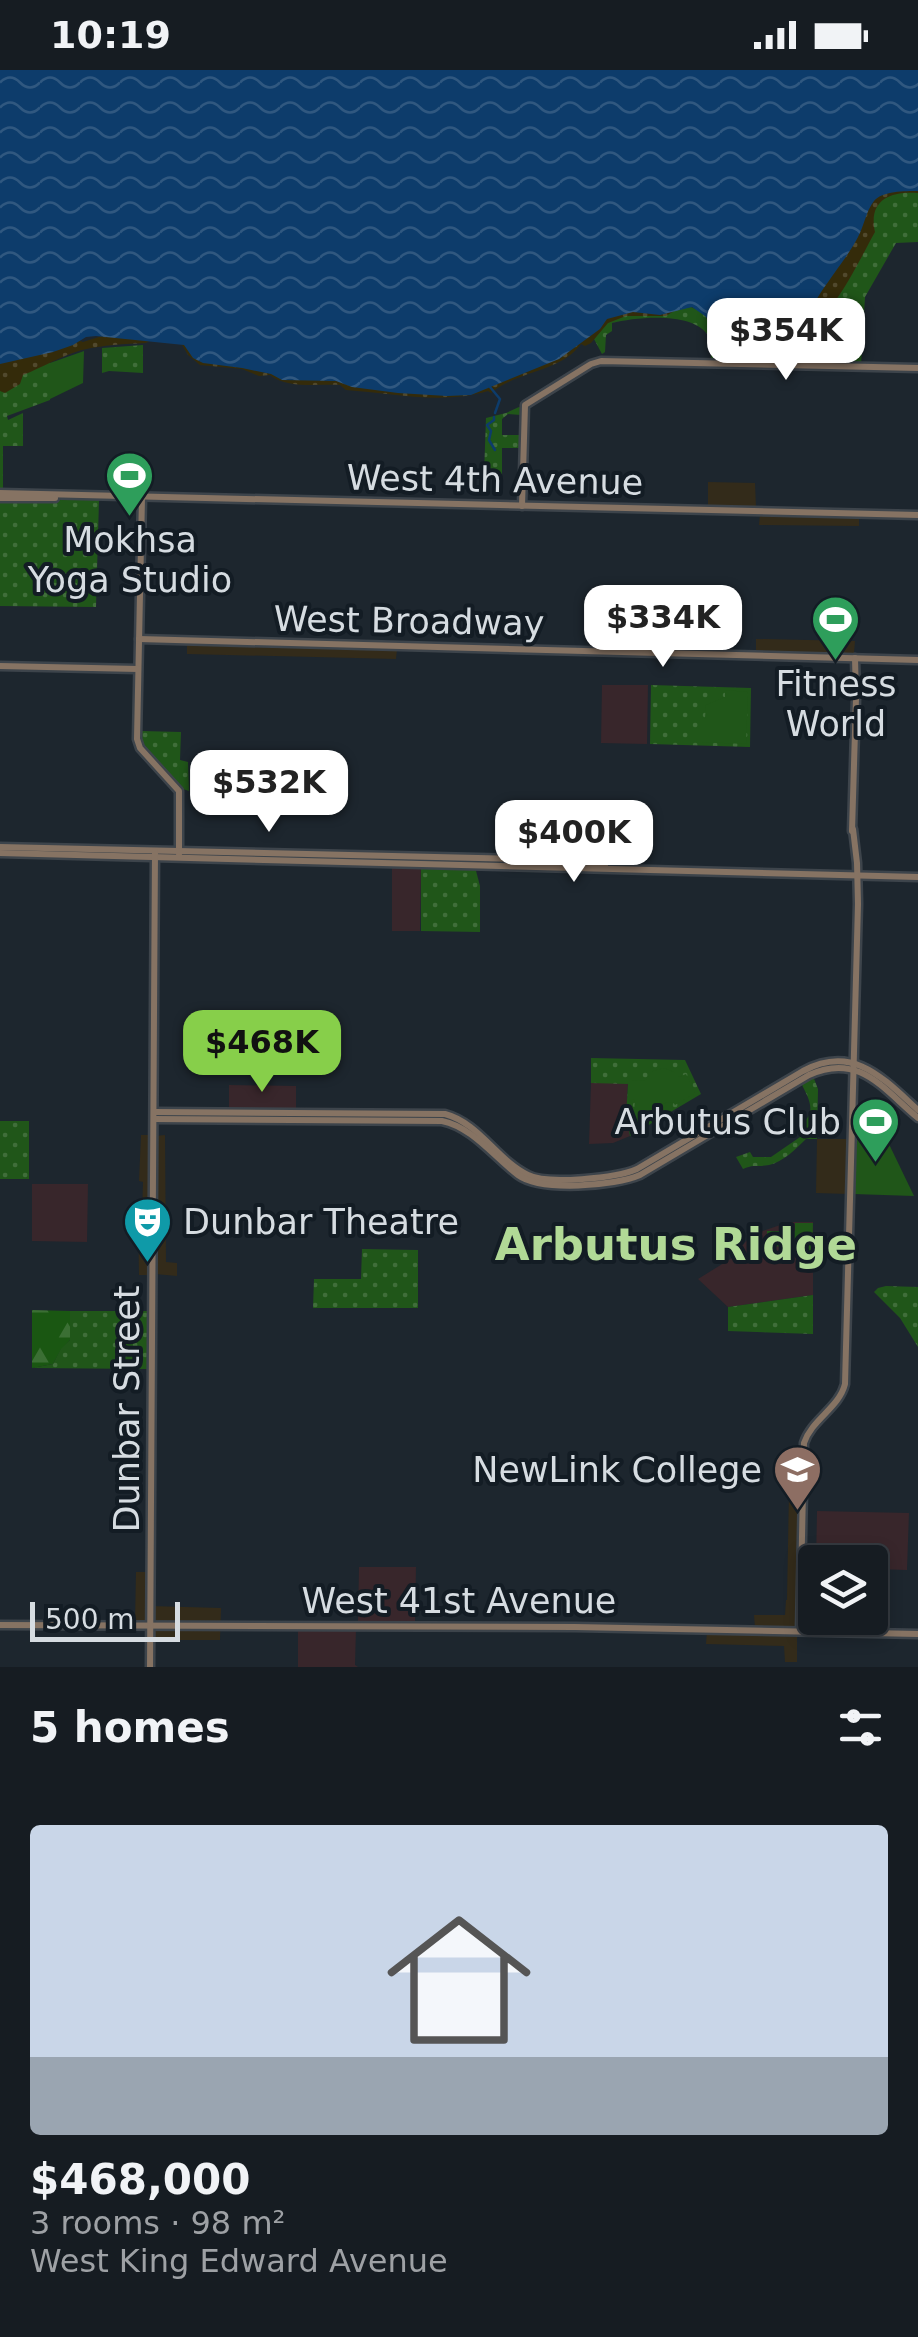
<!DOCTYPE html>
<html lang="en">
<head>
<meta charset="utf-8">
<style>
  :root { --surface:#161c22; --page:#1f252a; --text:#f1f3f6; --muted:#9ea1a5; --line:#353a40; --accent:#87cf4a }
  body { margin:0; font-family:"DejaVu Sans",sans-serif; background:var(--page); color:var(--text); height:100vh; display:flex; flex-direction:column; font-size:38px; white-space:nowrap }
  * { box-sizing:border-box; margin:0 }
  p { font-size:32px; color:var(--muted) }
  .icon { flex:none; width:55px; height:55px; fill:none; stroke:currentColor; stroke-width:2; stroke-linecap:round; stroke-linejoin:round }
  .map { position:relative; height:1597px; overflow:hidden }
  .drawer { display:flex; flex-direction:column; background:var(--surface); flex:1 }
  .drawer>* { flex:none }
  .fabs { position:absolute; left:798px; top:1475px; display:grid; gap:20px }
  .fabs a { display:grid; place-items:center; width:90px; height:90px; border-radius:10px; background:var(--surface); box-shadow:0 5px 15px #0003,0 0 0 2px var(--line); font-size:50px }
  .scale { position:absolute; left:30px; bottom:25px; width:150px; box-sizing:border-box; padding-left:10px; border:5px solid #d6dce1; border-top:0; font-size:28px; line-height:35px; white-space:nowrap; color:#d6dce1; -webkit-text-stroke:8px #131c24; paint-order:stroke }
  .price { position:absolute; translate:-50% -85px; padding:0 22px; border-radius:20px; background:#fff; color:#222; font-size:32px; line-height:65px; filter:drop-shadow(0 2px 5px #0008) }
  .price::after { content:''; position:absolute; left:50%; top:60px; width:30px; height:22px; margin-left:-15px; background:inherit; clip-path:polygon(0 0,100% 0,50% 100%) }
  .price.active { background:var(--accent); color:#111 }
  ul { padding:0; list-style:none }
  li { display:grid; align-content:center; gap:20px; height:530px; padding:0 30px }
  li span { display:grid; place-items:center; height:310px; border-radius:10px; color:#555 }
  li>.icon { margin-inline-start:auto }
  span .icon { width:180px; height:180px; fill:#fffc; stroke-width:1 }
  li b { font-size:42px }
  h2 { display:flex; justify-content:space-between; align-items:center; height:120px; padding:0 30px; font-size:42px }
  .status { display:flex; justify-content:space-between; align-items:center; height:70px; padding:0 50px; background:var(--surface); direction:ltr }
  .status svg { height:28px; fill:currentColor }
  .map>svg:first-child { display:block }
  .commercial { fill:#332b1a }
  .education { fill:#38262b }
  .grass { fill:url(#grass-dots) }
  .forest { fill:url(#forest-firs) }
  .sand { fill:url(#sand-dots) }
  .garden { fill:#205619 }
  .water { fill:url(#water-waves) }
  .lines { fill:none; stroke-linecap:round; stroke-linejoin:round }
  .stream { stroke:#0d3c6b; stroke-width:2.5 }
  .secondary-casing { stroke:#3d444b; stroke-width:11 }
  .secondary { stroke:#867363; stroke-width:6 }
  .labels { text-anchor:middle; stroke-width:8; stroke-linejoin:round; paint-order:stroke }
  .street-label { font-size:35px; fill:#d6dce1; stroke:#131c24 }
  .poi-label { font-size:35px; fill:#d6dce1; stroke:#131c24 }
  .district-label { font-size:45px; font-weight:bold; fill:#b1d996; stroke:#131c24 }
</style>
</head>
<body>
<div class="status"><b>10:19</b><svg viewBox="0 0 49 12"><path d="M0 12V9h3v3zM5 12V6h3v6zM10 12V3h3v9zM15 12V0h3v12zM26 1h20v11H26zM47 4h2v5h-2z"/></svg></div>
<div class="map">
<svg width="918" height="1597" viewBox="0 0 918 1597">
  <defs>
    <pattern id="grass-dots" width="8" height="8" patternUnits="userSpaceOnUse" patternTransform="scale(2.5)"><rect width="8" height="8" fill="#205619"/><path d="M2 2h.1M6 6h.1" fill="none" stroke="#406e3a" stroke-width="1.8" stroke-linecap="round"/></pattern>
    <pattern id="forest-firs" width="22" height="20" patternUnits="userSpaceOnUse" patternTransform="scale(2.5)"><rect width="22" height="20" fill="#1a5712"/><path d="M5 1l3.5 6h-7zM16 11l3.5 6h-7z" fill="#3b6f34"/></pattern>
    <pattern id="sand-dots" width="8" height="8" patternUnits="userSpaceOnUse" patternTransform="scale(2.5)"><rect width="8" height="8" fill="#342b0a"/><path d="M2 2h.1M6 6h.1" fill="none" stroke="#51492d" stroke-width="1.8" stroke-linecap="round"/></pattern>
    <pattern id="water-waves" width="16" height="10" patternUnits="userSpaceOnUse" patternTransform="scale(2.5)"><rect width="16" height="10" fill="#0d3c6b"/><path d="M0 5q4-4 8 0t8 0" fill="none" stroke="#305880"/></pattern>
  </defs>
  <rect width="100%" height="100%" fill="#1d262e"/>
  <g class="commercial">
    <path d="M 708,412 L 755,413 L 756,437 L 708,437 Z"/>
    <path d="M 760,444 L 859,447 L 859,456 L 759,455 Z"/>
    <path d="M 756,569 L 855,571 L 854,583 L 756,582 Z"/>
    <path d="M 187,572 L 225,574 L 226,576 L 228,574 L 397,579 L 396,589 L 187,584 Z"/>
    <path d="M 141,1065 L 150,1065 L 149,1205 L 139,1205 L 138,1145 L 142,1144 L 143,1112 L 139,1111 Z"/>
    <path d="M 165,1065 L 166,1192 L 177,1193 L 177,1206 L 155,1204 L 155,1066 Z"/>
    <path d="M 817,1069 L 849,1069 L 848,1124 L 816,1123 Z"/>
    <path d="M 789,1421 L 801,1422 L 797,1558 L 755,1558 L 754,1545 L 785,1545 L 786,1530 L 787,1530 Z"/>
    <path d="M 136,1502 L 149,1502 L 149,1536 L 221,1538 L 220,1570 L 153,1570 L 153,1553 L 135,1553 Z"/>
    <path d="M 707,1561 L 797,1563 L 797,1592 L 785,1592 L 784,1576 L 706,1574 Z"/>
  </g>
  <g class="education">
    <path d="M 602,615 L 648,615 L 647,674 L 601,673 Z"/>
    <path d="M 392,795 L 421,796 L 420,861 L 392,861 Z"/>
    <path d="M 591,1013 L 628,1013 L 626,1047 L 630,1066 L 613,1073 L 589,1074 Z"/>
    <path d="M 229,1015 L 296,1016 L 296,1041 L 229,1041 Z"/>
    <path d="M 32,1114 L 88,1114 L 87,1172 L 32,1171 Z"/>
    <path d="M 789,1152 L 813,1152 L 813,1225 L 728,1237 L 698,1209 L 732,1188 L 747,1170 L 760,1162 Z"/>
    <path d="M 817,1441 L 909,1443 L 907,1500 L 876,1499 L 875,1501 L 870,1501 L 870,1492 L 816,1492 Z"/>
    <path d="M 359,1497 L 416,1497 L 415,1551 L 358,1551 Z"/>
    <path d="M 298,1559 L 356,1559 L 355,1595 L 358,1597 L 298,1597 Z"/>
  </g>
  <g class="grass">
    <path d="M 909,120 L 918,122 L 918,172 L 896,173 L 865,227 L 861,295 L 711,291 C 711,284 712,274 709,267 C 695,241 637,247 612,253 L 612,261 L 606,265 L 605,282 L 602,284 L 594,269 L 607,253 L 624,246 L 691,237 L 706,244 L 706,248 L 715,258 L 750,254 L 796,263 L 881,125 Z"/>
    <path d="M 143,275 L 143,303 L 109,301 L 102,303 L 102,278 Z"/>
    <path d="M 50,284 L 50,330 L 7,346 L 8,350 L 23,343 L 23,376 L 3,376 L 3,420 L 0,420 L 0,294 Z"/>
    <path d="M 519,337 L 522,338 L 521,345 L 508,344 L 502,349 L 502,365 L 521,365 L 520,378 L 502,378 L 502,404 L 484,404 L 486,348 L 506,343 Z"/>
    <path d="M 81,429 L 99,430 L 96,537 L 0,536 L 0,430 Z"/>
    <path d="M 651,615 L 751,618 L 750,677 L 650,674 Z"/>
    <path d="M 141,661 L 181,662 L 180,690 L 188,692 L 189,721 L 183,719 L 143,677 L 140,670 Z"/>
    <path d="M 421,796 L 475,797 L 480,816 L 480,862 L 421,861 Z"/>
    <path d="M 591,988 L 685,990 L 701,1024 L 630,1066 L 626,1046 L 628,1014 L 591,1013 Z"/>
    <path d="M 813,1006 L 818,1019 L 817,1069 L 806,1069 C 796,1079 783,1092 769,1095 C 758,1097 753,1094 743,1099 L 736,1087 L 750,1082 L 753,1087 L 771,1087 L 803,1065 L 803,1053 C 817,1041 808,1027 801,1013 Z"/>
    <rect x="0" y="1051" width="29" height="58"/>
    <path d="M 362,1179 L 418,1180 L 418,1238 L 313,1238 L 314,1209 L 361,1209 Z"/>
    <path d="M 886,1216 L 918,1217 L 918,1277 L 900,1248 L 874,1222 L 878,1218 Z"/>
    <path d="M 813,1225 L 813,1264 L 728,1261 L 728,1237 Z"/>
    <path d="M 70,1241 L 149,1241 L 149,1299 L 32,1298 L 53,1294 L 61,1278 L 70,1270 Z"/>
  </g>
  <path class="forest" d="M 32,1240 L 70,1241 L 70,1270 L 61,1279 L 53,1294 L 32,1298 Z"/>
  <g class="sand">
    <path d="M 918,108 L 918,123 C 890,121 868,130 875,162 C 859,190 827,263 793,263 C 780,263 767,256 754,254 C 740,253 728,256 714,258 L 855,127 Z"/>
    <path d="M 679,238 L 666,246 L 626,246 L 608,253 L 591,273 L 585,276 L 581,274 C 561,302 516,301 491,323 L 488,321 C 442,335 392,323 346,320 L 340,315 C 318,314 287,319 270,305 L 259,306 L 242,299 L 200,295 L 188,285 L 181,273 L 151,270 L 146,273 C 124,274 104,275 82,280 C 61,286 43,297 23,305 L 20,314 L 5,323 L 0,321 L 0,285 L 75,269 L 83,272 L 105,265 L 600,244 Z"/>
  </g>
  <g class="garden">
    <path d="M 84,281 L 83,313 L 50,329 L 50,293 Z"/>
    <path d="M 725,620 L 748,622 L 746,674 L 702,672 L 702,649 L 705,648 L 706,635 L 725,627 Z"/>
    <path d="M 664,998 L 674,1002 L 679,1007 L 686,1004 L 695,1023 L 675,1035 L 673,1032 L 658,1034 L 657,1042 L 650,1042 L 646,1056 L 637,1061 L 631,1062 L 630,1043 L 634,1041 L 635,1030 L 631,1029 L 631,1011 L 646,1010 L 653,1001 Z"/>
    <path d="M 854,1070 L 887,1070 L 914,1126 L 853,1124 Z"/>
    <path d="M 795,1153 L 813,1153 L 812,1185 L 795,1185 L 794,1177 L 767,1176 L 767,1161 L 795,1161 Z"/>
  </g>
  <path class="water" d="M 0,0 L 918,0 L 918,121 C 905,121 882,121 874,131 C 866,141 864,156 858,167 C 844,195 807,232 804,261 L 786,263 L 750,254 L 716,257 L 705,246 L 692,237 L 660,245 L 633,242 L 607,249 L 600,259 L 559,289 L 471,325 L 447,326 L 398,323 L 352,317 L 336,311 L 282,310 L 271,304 L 242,298 L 203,293 L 193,288 L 184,275 L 96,266 L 86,267 L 73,275 L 53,282 L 0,294 Z"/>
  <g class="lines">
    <g class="stream">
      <path d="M 490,317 L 500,329 L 495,343"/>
      <path d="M 494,347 L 494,350 L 487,355 L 491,361 L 489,370 L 495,380"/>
    </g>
    <defs>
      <g id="secondary">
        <path d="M 0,423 L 918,445"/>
        <path d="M 142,427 L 137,669 L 140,678 L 179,721 L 179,784"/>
        <path d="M 0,428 L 55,428"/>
        <path d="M 522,436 L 525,335 L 591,294 L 601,291 L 918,298"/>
        <path d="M 139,569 L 918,590"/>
        <path d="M 855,588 L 856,628"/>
        <path d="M 0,596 L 138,599"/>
        <path d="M 852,761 L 856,628"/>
        <path d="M 0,777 L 567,790 L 605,795"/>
        <path d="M 0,783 L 918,807"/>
        <path d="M 154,1042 L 445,1044 C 479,1053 497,1090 528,1105 C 547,1115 617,1108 637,1099 L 803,1001 C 853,974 883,1008 918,1040"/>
        <path d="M 154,1049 L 442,1051 C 472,1057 494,1087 518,1105 C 541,1122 615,1116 640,1105 L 809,1005 C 859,982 883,1019 918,1048"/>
        <path d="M 0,1555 L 575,1557 L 918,1564"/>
        <path d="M 800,1561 L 804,1373 C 812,1349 839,1338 845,1314 L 858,834 L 857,793 L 853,759"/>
        <path d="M 150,1597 L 155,781"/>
      </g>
    </defs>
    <use href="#secondary" class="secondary-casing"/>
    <use href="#secondary" class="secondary"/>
  </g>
  <defs>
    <symbol id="stadium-pin" viewBox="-11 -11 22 30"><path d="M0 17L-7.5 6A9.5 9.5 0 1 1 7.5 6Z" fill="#2e9e5b" stroke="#131c24"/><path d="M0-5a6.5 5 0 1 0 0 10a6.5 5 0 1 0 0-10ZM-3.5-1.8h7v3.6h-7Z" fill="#fff"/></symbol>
    <symbol id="theatre-pin" viewBox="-11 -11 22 30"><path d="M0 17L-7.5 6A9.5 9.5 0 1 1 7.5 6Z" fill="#0f9aa8" stroke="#131c24"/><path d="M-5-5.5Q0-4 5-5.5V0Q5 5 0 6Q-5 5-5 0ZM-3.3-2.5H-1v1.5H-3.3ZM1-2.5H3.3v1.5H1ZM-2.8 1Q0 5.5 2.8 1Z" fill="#fff"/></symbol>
    <symbol id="university-pin" viewBox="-11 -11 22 30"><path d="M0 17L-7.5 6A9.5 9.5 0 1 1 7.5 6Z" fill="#8d6e63" stroke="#131c24"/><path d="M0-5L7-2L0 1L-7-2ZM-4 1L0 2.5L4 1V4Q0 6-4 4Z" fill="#fff"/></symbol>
  </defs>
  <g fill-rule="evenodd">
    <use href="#stadium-pin" x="102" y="378" width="55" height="75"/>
    <use href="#stadium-pin" x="808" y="522" width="55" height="75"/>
    <use href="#stadium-pin" x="848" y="1024" width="55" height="75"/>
    <use href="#theatre-pin" x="120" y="1124" width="55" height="75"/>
    <use href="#university-pin" x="770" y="1372" width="55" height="75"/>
  </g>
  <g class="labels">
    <g class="street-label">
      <text transform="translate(495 410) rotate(1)" y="12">West 4th Avenue</text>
      <text transform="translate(409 551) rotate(1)" y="12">West Broadway</text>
      <text transform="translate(127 1339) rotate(-90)" y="12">Dunbar Street</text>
      <text x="459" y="1543">West 41st Avenue</text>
    </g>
    <g class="poi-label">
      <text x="130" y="482">Mokhsa<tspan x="130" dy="40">Yoga Studio</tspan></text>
      <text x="836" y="626">Fitness<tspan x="836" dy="40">World</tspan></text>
      <text x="841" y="1064" text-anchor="end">Arbutus Club</text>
      <text x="183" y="1164" text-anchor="start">Dunbar Theatre</text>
      <text x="762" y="1412" text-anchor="end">NewLink College</text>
    </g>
    <g class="district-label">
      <text x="676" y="1190">Arbutus Ridge</text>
    </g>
  </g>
</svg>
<div class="fabs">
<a><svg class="icon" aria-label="layers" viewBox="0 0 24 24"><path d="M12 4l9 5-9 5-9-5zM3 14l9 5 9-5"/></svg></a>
</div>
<div class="scale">500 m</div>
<b class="price" style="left:786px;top:313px">$354K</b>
<b class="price" style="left:663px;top:600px">$334K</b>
<b class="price" style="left:269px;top:765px">$532K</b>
<b class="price" style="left:574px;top:815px">$400K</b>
<b class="price active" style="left:262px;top:1025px">$468K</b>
</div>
<section class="drawer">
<h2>5 homes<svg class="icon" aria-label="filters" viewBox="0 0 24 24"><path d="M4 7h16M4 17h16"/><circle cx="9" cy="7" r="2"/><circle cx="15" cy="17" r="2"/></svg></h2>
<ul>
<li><span style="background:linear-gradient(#c9d6e8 75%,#9aa5b1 0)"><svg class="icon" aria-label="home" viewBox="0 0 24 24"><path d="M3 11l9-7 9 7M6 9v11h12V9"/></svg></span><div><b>$468,000</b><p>3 rooms · 98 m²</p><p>West King Edward Avenue</p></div></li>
</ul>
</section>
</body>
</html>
